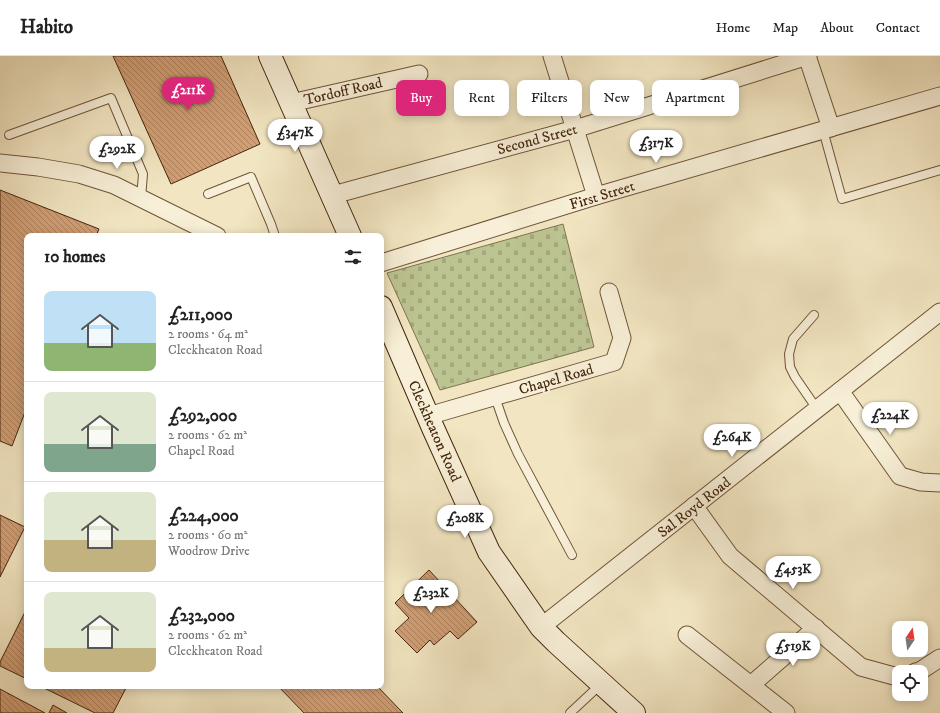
<!DOCTYPE html>
<html lang="en">
<head>
<meta charset="utf-8">
<style>
  :root { --surface:#fff; --page:#f6f6f6; --text:#222; --muted:#767676; --line:#e0e0e0; --accent:#db2777 }
  body { margin:0; font-family:"IM FELL DW Pica",serif; background:var(--page); color:var(--text); height:100vh; display:flex; flex-direction:column; font-size:15px; white-space:nowrap }
  * { box-sizing:border-box; margin:0 }
  p { font-size:13px; color:var(--muted) }
  .icon { flex:none; width:22px; height:22px; fill:none; stroke:currentColor; stroke-width:2; stroke-linecap:round; stroke-linejoin:round }
  .map { position:relative; flex:1; overflow:hidden }
  .panel { position:absolute; left:24px; top:177px; width:360px; height:456px; display:flex; flex-direction:column; background:var(--surface); border-radius:8px; box-shadow:0 2px 10px #0003 }
  .panel>* { flex:none }
  .hud { position:absolute; left:396px; top:24px; width:380px; height:36px; display:flex; gap:8px }
  .needle { width:26px; rotate:13deg }
  .fabs { position:absolute; left:892px; top:565px; display:grid; gap:8px }
  .fabs a { display:grid; place-items:center; width:36px; height:36px; border-radius:8px; background:var(--surface); box-shadow:0 2px 10px #0003; font-size:20px }
  .price { position:absolute; translate:-50% -34px; padding:0 9px; border-radius:14px; background:#fff; color:#222; font-size:13px; line-height:26px; filter:drop-shadow(0 1px 2px #0008) }
  .price::after { content:''; position:absolute; left:50%; top:24px; width:12px; height:9px; margin-left:-6px; background:inherit; clip-path:polygon(0 0,100% 0,50% 100%) }
  .price.current { background:var(--accent); color:#fff }
  ul { padding:0; list-style:none }
  li { display:flex; align-items:center; gap:12px; height:100px; padding:0 20px }
  li+li { border-top:1px solid var(--line) }
  li span { display:grid; place-items:center; flex:none; width:112px; height:80px; border-radius:8px; color:#555 }
  li>.icon { margin-inline-start:auto }
  span .icon { width:48px; height:48px; fill:#fffc; stroke-width:1 }
  li b { font-size:17px }
  h2 { display:flex; justify-content:space-between; align-items:center; height:48px; padding:0 20px; font-size:17px }
  .chip { padding:0 14px; border-radius:8px; background:var(--surface); box-shadow:0 2px 10px #0003; font-size:14px; line-height:36px }
  .chip.current { background:var(--accent); color:#fff }
  header { display:flex; align-items:center; gap:24px; box-sizing:border-box; height:56px; padding:0 20px; background:var(--surface); border-bottom:1px solid var(--line) }
  header strong { font-size:19px }
  nav { display:flex; gap:22px; margin-inline-start:auto; font-size:14px }
  .map>svg:first-child { display:block }
  .cemetery { fill:url(#cemetery-stones); stroke:#807450 }
  .building { fill:url(#building-back-hatch); stroke:#44240d }
  .lines { fill:none; stroke-linecap:round; stroke-linejoin:round }
  .lane-casing { stroke:#70543a; stroke-width:10 }
  .street-casing { stroke:#70543a; stroke-width:19 }
  .secondary-casing { stroke:#44240d; stroke-width:24 }
  .lane { stroke:#f7efd7; stroke-width:8 }
  .street { stroke:#f7efd7; stroke-width:17 }
  .secondary { stroke:#f7efd7; stroke-width:22 }
  .labels { text-anchor:middle; stroke-width:4; stroke-linejoin:round; paint-order:stroke }
  .street-label { font-size:15px; fill:#44240d; stroke:#f7efd7 }
</style>
</head>
<body>
<header>
<strong>Habito</strong>
<nav><a>Home</a><a>Map</a><a>About</a><a>Contact</a></nav>
</header>
<div class="map">
<svg width="940" height="657" viewBox="0 0 940 657">
  <defs>
    <pattern id="cemetery-stones" width="16" height="16" patternUnits="userSpaceOnUse"><rect width="16" height="16" fill="#bcc492"/><path d="M2 7V4a2 2 0 0 1 4 0v3zM10 15v-3a2 2 0 0 1 4 0v3z" fill="#a3a87d"/></pattern>
    <pattern id="building-back-hatch" width="6" height="6" patternUnits="userSpaceOnUse"><rect width="6" height="6" fill="#d29f75"/><path d="M-1 5l2 2M0 0l6 6M5-1l2 2" fill="none" stroke="#ac815e"/></pattern>
  </defs>
  <rect width="100%" height="100%" fill="#f2e6c2"/>
  <filter id="stains"><feTurbulence type="fractalNoise" baseFrequency=".005" numOctaves="4"/><feColorMatrix values="0 0 0 0 .2 0 0 0 0 .09 0 0 0 0 .02 0 0 0 .5 -.17"/></filter>
  <radialGradient id="worn" r=".72"><stop offset=".6" stop-color="#630" stop-opacity="0"/><stop offset="1" stop-color="#630" stop-opacity=".3"/></radialGradient>
  <path class="cemetery" d="M 563,168 L 594,291 L 440,334 L 387,217 Z"/>
  <g class="building">
    <path d="M 113,0 L 221,0 L 260,88 L 171,128 Z"/>
    <path d="M 0,134 L 99,173 L 96,180 L 27,180 L 27,351 L 12,390 L 0,385 Z"/>
    <path d="M 0,459 L 25,471 L 0,521 Z"/>
    <path d="M 429,514 L 477,566 L 458,583 L 450,575 L 434,589 L 430,584 L 417,597 L 395,575 L 409,562 L 395,547 Z"/>
    <path d="M 27,552 L 27,623 L 0,610 L 0,606 Z"/>
    <path d="M 40,630 L 127,630 L 113,657 L 95,657 Z"/>
    <path d="M 278,630 L 377,630 L 403,657 L 304,657 Z"/>
    <path d="M 0,633 L 45,657 L 0,657 Z"/>
    <path d="M 53,649 L 67,657 L 49,657 Z"/>
  </g>
  <g class="lines">
    <defs>
      <g id="lane">
        <path d="M 823,74 L 842,143 L 940,114"/>
        <path d="M 9,79 L 111,42 L 143,118 L 141,142"/>
        <path d="M 208,138 L 251,121 L 271,168 L 275,180"/>
        <path d="M 814,259 L 793,283 L 789,298 L 790,311 L 795,321 L 817,353"/>
        <path d="M 495,341 L 504,367 L 518,398 L 572,499"/>
        <path d="M 570,657 L 600,629"/>
      </g>
      <g id="street">
        <path d="M 552,0 L 596,140"/>
        <path d="M 807,0 L 831,72"/>
        <path d="M 291,47 L 419,18"/>
        <path d="M 0,107 L 38,111 L 79,118 L 114,129 L 217,180"/>
        <path d="M 333,139 L 575,73 L 808,0"/>
        <path d="M 381,207 L 596,140 L 940,40"/>
        <path d="M 840,335 L 900,420 L 921,426 L 940,427"/>
        <path d="M 428,360 L 614,306 L 622,282 L 609,236"/>
        <path d="M 694,450 L 730,500 L 861,611 L 894,620 L 899,619"/>
        <path d="M 541,571 L 940,256"/>
        <path d="M 687,579 L 786,657"/>
        <path d="M 915,616 L 920,615 L 940,602"/>
        <path d="M 751,629 L 816,572"/>
      </g>
      <g id="secondary">
        <path d="M 270,0 L 350,180"/>
        <path d="M 381,251 L 433,372 L 489,496 L 541,571 L 556,586 L 634,657"/>
      </g>
    </defs>
    <use href="#lane" class="lane-casing"/>
    <use href="#street" class="street-casing"/>
    <use href="#secondary" class="secondary-casing"/>
    <use href="#lane" class="lane"/>
    <use href="#street" class="street"/>
    <use href="#secondary" class="secondary"/>
  </g>
  <g class="labels">
    <g class="street-label">
      <text transform="translate(343 35) rotate(-13)" y="5">Tordoff Road</text>
      <text transform="translate(537 83) rotate(-15)" y="5">Second Street</text>
      <text transform="translate(602 139) rotate(-17)" y="5">First Street</text>
      <text transform="translate(556 323) rotate(-16)" y="5">Chapel Road</text>
      <text transform="translate(435 375) rotate(66)" y="5">Cleckheaton Road</text>
      <text transform="translate(694 451) rotate(-38)" y="5">Sal Royd Road</text>
    </g>
  </g>
  <rect width="100%" height="100%" filter="url(#stains)"/>
  <rect width="100%" height="100%" fill="url(#worn)"/>
</svg>
<div class="fabs">
<a><svg class="needle" viewBox="-14 -14 28 28"><path d="M0-13l5 13h-10z" fill="#e53935"/><path d="M0 13l5-13h-10z" fill="#767676"/></svg></a>
<a><svg class="icon" aria-label="locate" viewBox="0 0 24 24"><circle cx="12" cy="12" r="6"/><path d="M12 2v4M12 18v4M2 12h4M18 12h4"/></svg></a>
</div>
<b class="price current" style="left:188px;top:55px">£211K</b>
<b class="price" style="left:295px;top:97px">£347K</b>
<b class="price" style="left:656px;top:108px">£317K</b>
<b class="price" style="left:117px;top:114px">£292K</b>
<b class="price" style="left:890px;top:380px">£224K</b>
<b class="price" style="left:732px;top:402px">£264K</b>
<b class="price" style="left:465px;top:483px">£208K</b>
<b class="price" style="left:793px;top:534px">£453K</b>
<b class="price" style="left:431px;top:558px">£232K</b>
<b class="price" style="left:793px;top:611px">£519K</b>
<div class="hud">
<a class="chip current">Buy</a>
<a class="chip">Rent</a>
<a class="chip">Filters</a>
<a class="chip">New</a>
<a class="chip">Apartment</a>
</div>
<section class="panel">
<h2>10 homes<svg class="icon" aria-label="filters" viewBox="0 0 24 24"><path d="M4 7h16M4 17h16"/><circle cx="9" cy="7" r="2"/><circle cx="15" cy="17" r="2"/></svg></h2>
<ul>
<li><span style="background:linear-gradient(#bfe0f5 65%,#8fb573 0)"><svg class="icon" aria-label="home" viewBox="0 0 24 24"><path d="M3 11l9-7 9 7M6 9v11h12V9"/></svg></span><div><b>£211,000</b><p>2 rooms · 64 m²</p><p>Cleckheaton Road</p></div></li>
<li><span style="background:linear-gradient(#dfe7d0 65%,#7fa58c 0)"><svg class="icon" aria-label="home" viewBox="0 0 24 24"><path d="M3 11l9-7 9 7M6 9v11h12V9"/></svg></span><div><b>£292,000</b><p>2 rooms · 62 m²</p><p>Chapel Road</p></div></li>
<li><span style="background:linear-gradient(#dfe7d0 60%,#c2b280 0)"><svg class="icon" aria-label="home" viewBox="0 0 24 24"><path d="M3 11l9-7 9 7M6 9v11h12V9"/></svg></span><div><b>£224,000</b><p>2 rooms · 60 m²</p><p>Woodrow Drive</p></div></li>
<li><span style="background:linear-gradient(#dfe7d0 70%,#c2b280 0)"><svg class="icon" aria-label="home" viewBox="0 0 24 24"><path d="M3 11l9-7 9 7M6 9v11h12V9"/></svg></span><div><b>£232,000</b><p>2 rooms · 62 m²</p><p>Cleckheaton Road</p></div></li>
</ul>
</section>
</div>
</body>
</html>
